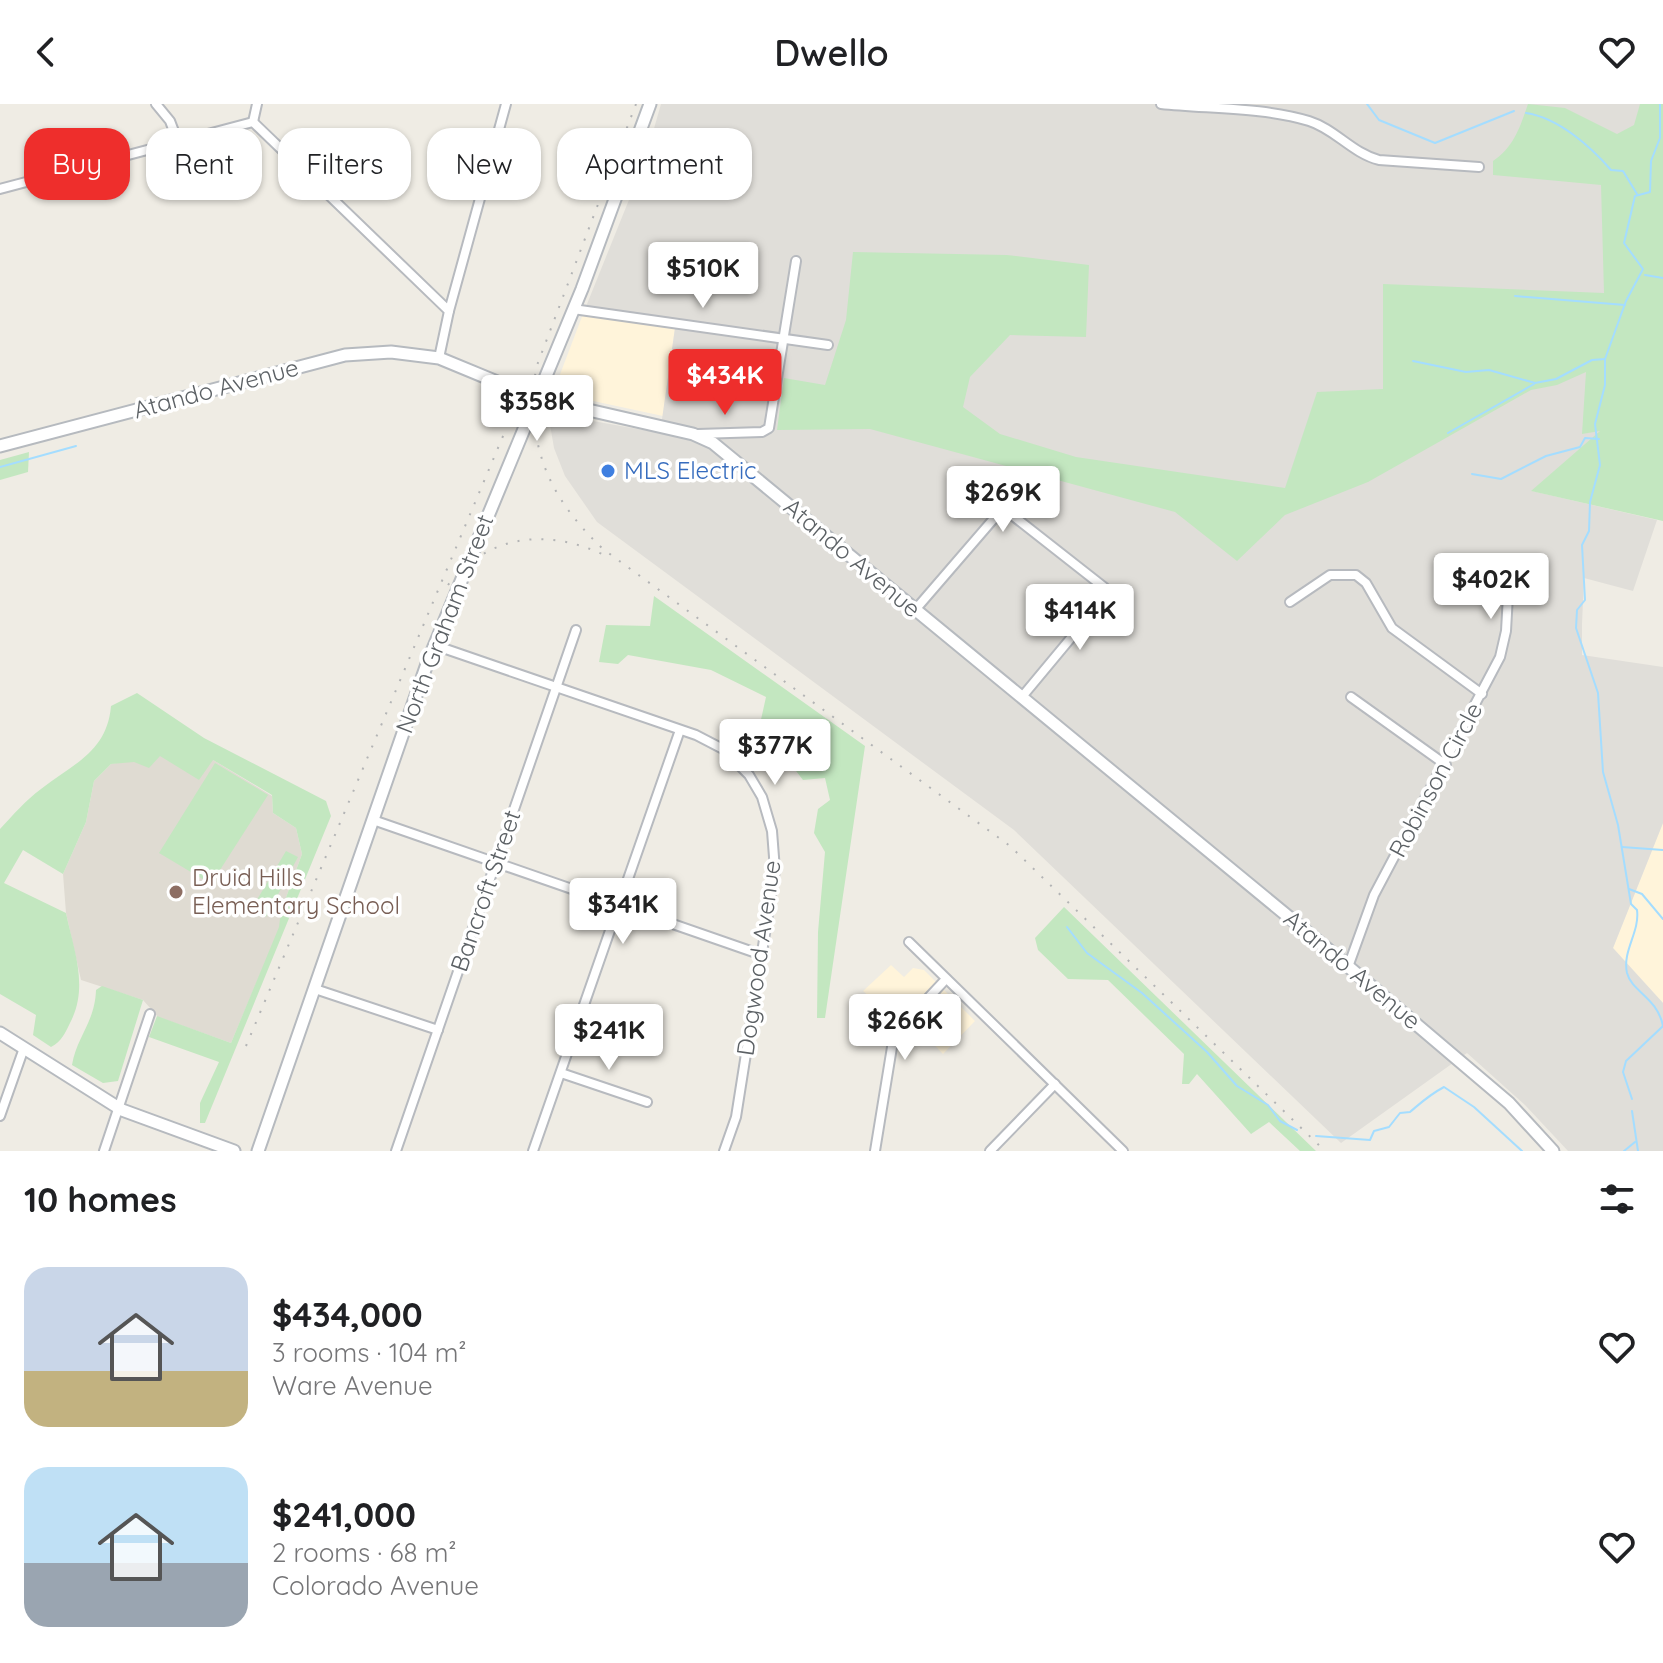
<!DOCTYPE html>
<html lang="en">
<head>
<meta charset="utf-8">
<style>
  :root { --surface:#fff; --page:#f2f2f2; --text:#202124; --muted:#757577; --accent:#ee2e2c }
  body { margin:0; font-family:Quicksand,sans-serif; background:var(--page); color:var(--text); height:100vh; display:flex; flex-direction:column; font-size:30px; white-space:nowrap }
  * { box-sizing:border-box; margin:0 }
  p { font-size:26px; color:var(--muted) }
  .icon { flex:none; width:44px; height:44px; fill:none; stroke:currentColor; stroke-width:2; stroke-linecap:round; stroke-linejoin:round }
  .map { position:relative; height:1047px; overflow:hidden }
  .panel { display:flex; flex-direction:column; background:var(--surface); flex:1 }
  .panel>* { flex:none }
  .banner { position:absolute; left:24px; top:24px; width:800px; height:72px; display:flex; gap:16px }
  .price { position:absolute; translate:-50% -68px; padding:0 18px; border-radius:8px; background:#fff; color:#222; font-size:26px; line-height:52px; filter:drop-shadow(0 2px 4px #0008) }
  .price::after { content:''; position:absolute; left:50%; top:48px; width:24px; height:18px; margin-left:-12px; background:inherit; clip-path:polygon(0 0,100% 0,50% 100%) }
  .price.active { background:var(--accent); color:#fff }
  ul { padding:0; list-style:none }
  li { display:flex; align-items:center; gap:24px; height:200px; padding:0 24px }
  li span { display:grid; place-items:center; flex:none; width:224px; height:160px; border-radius:24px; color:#555 }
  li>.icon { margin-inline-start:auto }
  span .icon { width:96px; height:96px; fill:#fffc; stroke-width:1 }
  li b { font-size:34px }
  h2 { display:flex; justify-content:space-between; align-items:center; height:96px; padding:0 24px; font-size:34px }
  .tag { padding:0 28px; border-radius:24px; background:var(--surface); box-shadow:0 2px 6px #0004; font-size:28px; line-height:72px }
  .tag.active { background:var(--accent); color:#fff }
  header { display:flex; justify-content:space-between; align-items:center; height:104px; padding:0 24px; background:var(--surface); font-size:36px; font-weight:600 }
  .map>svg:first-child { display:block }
  .commercial { fill:#fff4da }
  .industrial { fill:#e0ded9 }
  .education { fill:#dfdbd2 }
  .green { fill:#c3e7c0 }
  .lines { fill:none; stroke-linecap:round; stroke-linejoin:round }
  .stream { stroke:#a4ddff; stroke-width:2 }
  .street-casing { stroke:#b7babf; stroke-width:12 }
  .secondary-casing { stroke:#b6babf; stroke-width:15 }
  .street { stroke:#fff; stroke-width:8 }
  .secondary { stroke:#fff; stroke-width:11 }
  .rail { stroke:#b3b4b5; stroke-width:2; stroke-dasharray:2 10; stroke-linecap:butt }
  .shop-dot { fill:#3f7fe0; stroke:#fff; stroke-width:3 }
  .education-dot { fill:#8d6e63; stroke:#fff; stroke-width:3 }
  .labels { text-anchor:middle; stroke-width:7; stroke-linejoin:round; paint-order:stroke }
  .street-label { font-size:24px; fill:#5c6165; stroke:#fff }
  .shop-label { font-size:24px; fill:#366cbe; stroke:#fff; text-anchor:start }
  .education-label { font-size:24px; fill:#785e54; stroke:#fff; text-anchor:start }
</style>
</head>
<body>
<header><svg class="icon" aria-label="back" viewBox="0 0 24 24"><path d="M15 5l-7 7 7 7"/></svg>Dwello<svg class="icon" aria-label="heart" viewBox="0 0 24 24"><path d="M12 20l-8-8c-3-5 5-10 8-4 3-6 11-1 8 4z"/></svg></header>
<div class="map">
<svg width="1663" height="1047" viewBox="0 0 1663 1047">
  <rect width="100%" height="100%" fill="#efece4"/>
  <g class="commercial">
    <path d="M 583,210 L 675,224 L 663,312 L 570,292 L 562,287 L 559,273 Z"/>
    <path d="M 1663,719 L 1663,899 L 1613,844 Z"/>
    <path d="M 891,861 L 904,873 L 913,864 L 924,866 L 975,917 L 943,950 L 905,911 L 897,918 L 863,887 Z"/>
  </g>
  <path class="industrial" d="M 661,0 L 1663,0 L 1602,326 L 1532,387 L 1657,416 L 1633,487 L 1584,474 L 1582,520 L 1582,551 L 1663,563 L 1663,719 L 1613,844 L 1663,899 L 1663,1047 L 1568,1047 L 1525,1001 L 1467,949 L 1341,1039 L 1014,726 L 597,418 L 565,372 L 554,344 L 548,309 L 660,329 L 675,224 L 583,210 L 645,56 Z"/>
  <path class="education" d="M 160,651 L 213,656 L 272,692 L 273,709 L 296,724 L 302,750 L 281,807 L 280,823 L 231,939 L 158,913 L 143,896 L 81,876 L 66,809 L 63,770 L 86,718 L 94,677 L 111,660 Z"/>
  <g class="green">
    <path d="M 1528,0 L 1565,4 L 1617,30 L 1634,21 L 1640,0 L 1663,0 L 1663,417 L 1531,387 L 1600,327 L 1582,330 L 1586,268 L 1557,281 L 1531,286 L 1368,378 L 1285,411 L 1237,457 L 1175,408 L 870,325 L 777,326 L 784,274 L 825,281 L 846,216 L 853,148 L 1007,151 L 1089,161 L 1086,233 L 1010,231 L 970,273 L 963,303 L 1000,330 L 1076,353 L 1285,384 L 1317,288 L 1383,285 L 1383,180 L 1604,189 L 1601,81 L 1493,71 L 1493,57 C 1514,43 1520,23 1528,0 Z"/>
    <path d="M 29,348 L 28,368 L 0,376 L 0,356 Z"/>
    <path d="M 654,492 L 865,642 L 825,914 L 817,914 L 818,828 L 825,748 L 814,729 L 818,705 L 830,696 L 825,674 L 803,676 L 760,620 L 766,593 L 711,566 L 628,551 L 618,560 L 599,558 L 606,521 L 650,522 Z"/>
    <path d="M 137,589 L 204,634 L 326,697 L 331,712 L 205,1019 L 200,1019 L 200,999 L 219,958 L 149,933 L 157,912 L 231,939 L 279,823 L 281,807 L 302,750 L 296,724 L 273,709 L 272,691 L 213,656 L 199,676 L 160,652 L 149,664 L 134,658 L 111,660 L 94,677 L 86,718 L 63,770 L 23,746 L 4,779 L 66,809 C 74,847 89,883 70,919 C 65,929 62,937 51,943 L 33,931 L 36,911 L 0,890 L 0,725 C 13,711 26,696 41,685 C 73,660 107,648 111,602 Z"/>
    <path d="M 215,659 L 268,691 L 211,780 L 159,749 Z"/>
    <path d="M 286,747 L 298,753 L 266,813 L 252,804 Z"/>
    <path d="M 1064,803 L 1316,1047 L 1300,1047 L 1269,1018 L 1251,1030 L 1197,970 L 1189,980 L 1182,980 L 1184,950 L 1108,876 L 1068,875 L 1038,846 L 1035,834 Z"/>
    <path d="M 102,882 L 143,896 L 118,977 L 103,979 L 72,961 C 77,932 95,918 96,886 Z"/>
  </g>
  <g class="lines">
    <g class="stream">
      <path d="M 1367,0 L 1379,16 L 1435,39 L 1514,7"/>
      <path d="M 1526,9 C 1559,14 1591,43 1611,66 L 1623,67 L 1637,90"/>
      <path d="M 1645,171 L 1663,174"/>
      <path d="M 1515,192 L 1625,201"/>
      <path d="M 1413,257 L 1466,268 L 1489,266 L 1535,279 L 1556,275 L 1592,256 L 1605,255"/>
      <path d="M 1448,329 L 1534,280"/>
      <path d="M 0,363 L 76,342"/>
      <path d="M 1472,370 L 1501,375 L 1546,352 L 1580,343 L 1585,334 L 1599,335"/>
      <path d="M 1622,743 L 1663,746"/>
      <path d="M 1629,785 L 1642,790 L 1663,815"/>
      <path d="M 1067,823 L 1087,849 L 1142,889 L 1207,948 L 1237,982 L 1268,1001 L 1280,1017 L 1297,1026"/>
      <path d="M 1632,995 L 1623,968 L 1626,957 L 1663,922 C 1657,893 1632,888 1627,869 C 1622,847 1640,828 1637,806 L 1631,800 L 1618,721 L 1603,668 L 1598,589 L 1576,524 L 1577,506 L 1585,496 L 1582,441 L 1589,427 L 1590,398 L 1600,361 L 1595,320 L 1605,281 L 1605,255 L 1626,197 L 1643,165 L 1624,139 L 1635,92 L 1650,88 L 1651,57 L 1660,34 L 1660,0"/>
      <path d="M 1632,1007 L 1638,1047"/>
      <path d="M 1316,1032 L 1370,1036 L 1374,1027 L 1389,1023 L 1400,1009 L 1410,1008 C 1423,997 1429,991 1444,983 L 1474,1003 L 1522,1047"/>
      <path d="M 1624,1047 L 1635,1038"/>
    </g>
    <defs>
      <g id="street">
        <path d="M 156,0 L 170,17 L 178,38"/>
        <path d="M 1161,0 C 1208,5 1263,3 1309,17 C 1335,25 1352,49 1379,56 L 1479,63"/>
        <path d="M 253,18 L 257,0"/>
        <path d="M 0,85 L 253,18 L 449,207 L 439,254"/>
        <path d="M 573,205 L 828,241"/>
        <path d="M 449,207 L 506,0"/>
        <path d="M 698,330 L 762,328 L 769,324 L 796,157"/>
        <path d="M 1290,498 L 1330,471 L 1356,471 L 1366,479 L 1392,524 L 1482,590"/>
        <path d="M 915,506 L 1003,404 L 1105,484 L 1105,493 L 1021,594"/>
        <path d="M 434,541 L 696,631 L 723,645 L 749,671 L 762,693 L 772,727 L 775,766 L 736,1013 L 724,1047"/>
        <path d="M 1351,593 L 1446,661"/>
        <path d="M 373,716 L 762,851"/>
        <path d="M 909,838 L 1123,1047"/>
        <path d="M 1348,863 L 1374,791 L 1500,553 L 1506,527 L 1508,491 L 1523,459"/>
        <path d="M 315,885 L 438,926"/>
        <path d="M 561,969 L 647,998"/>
        <path d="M 0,1012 L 24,944"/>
        <path d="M 104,1047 L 150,910"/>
        <path d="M 396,1047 L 576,526"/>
        <path d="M 533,1047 L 680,626"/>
        <path d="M 875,1047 L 893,937 L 902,922 L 946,875"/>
        <path d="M 990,1047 L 1055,980"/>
      </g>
      <g id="secondary">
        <path d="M 0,342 L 345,251 L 391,248 L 439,254 L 536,294 L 693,330 L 713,339 L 1324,842 L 1509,999 L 1553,1047"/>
        <path d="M 0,929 L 122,1006 L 234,1047"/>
        <path d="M 258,1047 L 428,557 L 582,185 L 650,0"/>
      </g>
    </defs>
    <use href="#street" class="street-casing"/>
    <use href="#secondary" class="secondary-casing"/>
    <use href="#street" class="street"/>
    <use href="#secondary" class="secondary"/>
    <g class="rail">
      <path d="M 636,0 L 536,264 C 526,340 547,392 603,445 L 1010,742 L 1325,1047"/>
      <path d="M 448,481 C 487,431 546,424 602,450"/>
      <path d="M 246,942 L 530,268"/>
    </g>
  </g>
  <circle class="shop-dot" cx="608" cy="367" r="8"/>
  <circle class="education-dot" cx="176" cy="788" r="8"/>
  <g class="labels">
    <g class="street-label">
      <text transform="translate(216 285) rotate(-15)" y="8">Atando Avenue</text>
      <text transform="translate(852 454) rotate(40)" y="8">Atando Avenue</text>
      <text transform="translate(445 520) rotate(-69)" y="8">North Graham Street</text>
      <text transform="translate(1436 676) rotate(-62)" y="8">Robinson Circle</text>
      <text transform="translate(486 787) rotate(-71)" y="8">Bancroft Street</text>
      <text transform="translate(759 854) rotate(-82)" y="8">Dogwood Avenue</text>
      <text transform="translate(1352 866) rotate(40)" y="8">Atando Avenue</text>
    </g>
    <g class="shop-label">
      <text x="624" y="375">MLS Electric</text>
    </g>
    <g class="education-label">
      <text x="192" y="782">Druid Hills<tspan x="192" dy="28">Elementary School</tspan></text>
    </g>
  </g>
</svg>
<b class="price" style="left:703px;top:206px">$510K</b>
<b class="price active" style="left:725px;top:313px">$434K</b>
<b class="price" style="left:537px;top:339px">$358K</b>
<b class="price" style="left:1003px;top:430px">$269K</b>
<b class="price" style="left:1491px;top:517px">$402K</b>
<b class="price" style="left:1080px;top:548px">$414K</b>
<b class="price" style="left:775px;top:683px">$377K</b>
<b class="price" style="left:623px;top:842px">$341K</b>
<b class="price" style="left:905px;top:958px">$266K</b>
<b class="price" style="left:609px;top:968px">$241K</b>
<div class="banner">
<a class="tag active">Buy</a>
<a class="tag">Rent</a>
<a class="tag">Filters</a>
<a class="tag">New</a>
<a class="tag">Apartment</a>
</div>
</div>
<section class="panel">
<h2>10 homes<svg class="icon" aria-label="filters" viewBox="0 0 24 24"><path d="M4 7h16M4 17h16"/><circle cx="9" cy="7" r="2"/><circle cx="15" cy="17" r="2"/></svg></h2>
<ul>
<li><span style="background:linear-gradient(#c9d6e8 65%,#c2b280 0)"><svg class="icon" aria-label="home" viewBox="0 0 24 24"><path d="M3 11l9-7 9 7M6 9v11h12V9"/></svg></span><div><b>$434,000</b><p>3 rooms · 104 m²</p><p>Ware Avenue</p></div><svg class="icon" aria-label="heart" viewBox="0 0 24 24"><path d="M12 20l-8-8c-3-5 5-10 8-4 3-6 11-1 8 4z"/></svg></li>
<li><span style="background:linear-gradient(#bfe0f5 60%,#9aa5b1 0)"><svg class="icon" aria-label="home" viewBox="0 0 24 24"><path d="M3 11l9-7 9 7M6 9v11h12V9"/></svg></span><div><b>$241,000</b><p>2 rooms · 68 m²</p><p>Colorado Avenue</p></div><svg class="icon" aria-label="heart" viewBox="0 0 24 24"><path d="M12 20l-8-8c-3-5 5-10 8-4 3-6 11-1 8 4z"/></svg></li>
</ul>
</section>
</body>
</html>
